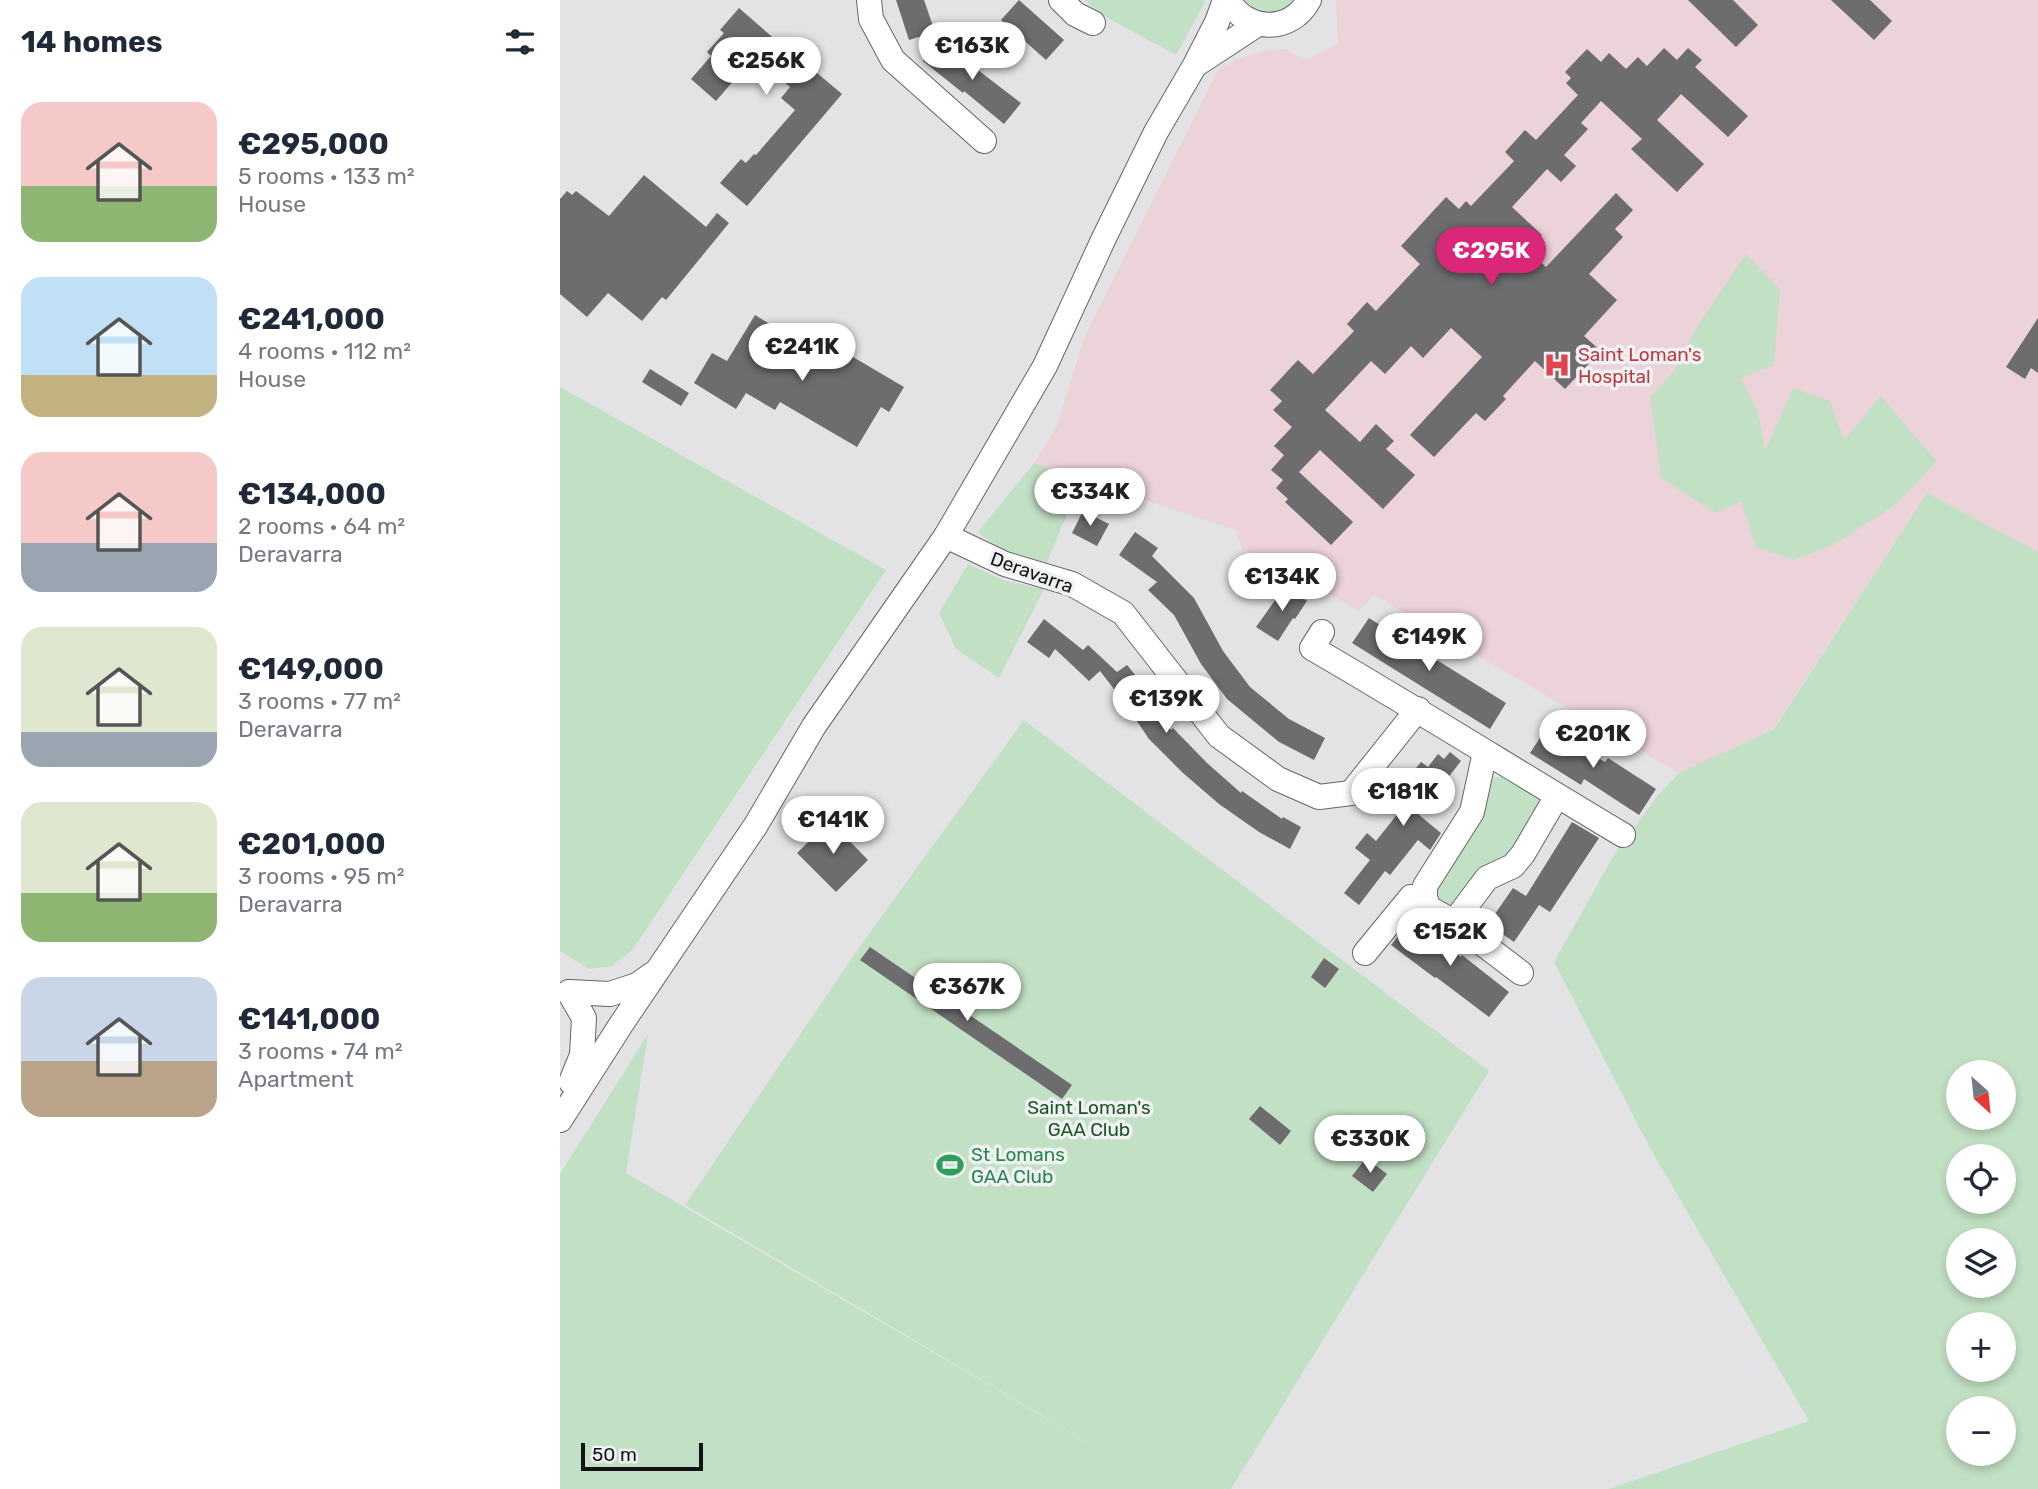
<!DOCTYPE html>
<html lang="en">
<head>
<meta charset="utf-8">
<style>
  :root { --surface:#fff; --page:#f6f6f7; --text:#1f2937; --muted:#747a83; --accent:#db2777 }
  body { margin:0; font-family:Rubik,sans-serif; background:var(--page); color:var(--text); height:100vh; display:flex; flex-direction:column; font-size:26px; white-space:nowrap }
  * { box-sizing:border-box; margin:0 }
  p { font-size:23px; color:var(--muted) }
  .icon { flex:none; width:38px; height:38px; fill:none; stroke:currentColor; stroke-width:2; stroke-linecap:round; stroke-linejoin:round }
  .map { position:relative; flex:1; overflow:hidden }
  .details { display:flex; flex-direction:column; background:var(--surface); width:560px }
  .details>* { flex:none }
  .needle { width:46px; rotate:153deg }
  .fabs { position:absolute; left:1386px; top:1060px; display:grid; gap:14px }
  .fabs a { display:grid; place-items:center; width:70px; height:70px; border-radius:50%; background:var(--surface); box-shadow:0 4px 10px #0003; font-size:35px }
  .scale { position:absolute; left:21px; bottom:18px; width:122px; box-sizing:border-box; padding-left:7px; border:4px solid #131314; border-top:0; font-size:19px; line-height:24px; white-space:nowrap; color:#131314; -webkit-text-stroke:5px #f0f1f3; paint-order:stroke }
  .price { position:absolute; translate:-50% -60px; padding:0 16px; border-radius:24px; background:#fff; color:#222; font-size:23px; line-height:46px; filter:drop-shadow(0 2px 4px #0008) }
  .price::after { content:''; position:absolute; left:50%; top:42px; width:21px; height:16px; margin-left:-10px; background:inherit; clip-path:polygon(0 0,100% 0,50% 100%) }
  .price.current { background:var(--accent); color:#fff }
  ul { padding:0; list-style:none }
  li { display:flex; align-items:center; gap:21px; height:175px; padding:0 21px }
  li span { display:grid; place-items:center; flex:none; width:196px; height:140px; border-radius:21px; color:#555 }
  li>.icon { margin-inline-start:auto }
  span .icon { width:84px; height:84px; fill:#fffc; stroke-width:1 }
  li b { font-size:30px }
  h2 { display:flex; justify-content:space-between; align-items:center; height:84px; padding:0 21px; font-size:30px }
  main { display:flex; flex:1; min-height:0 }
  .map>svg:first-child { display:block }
  .medical { fill:#ecd2d9 }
  .green { fill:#c2e0c4; fill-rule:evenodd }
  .building { fill:#6d6c6e }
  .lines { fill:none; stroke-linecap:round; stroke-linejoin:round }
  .minor-casing { stroke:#656568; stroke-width:26 }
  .minor { stroke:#fff; stroke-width:24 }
  .labels { text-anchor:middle; stroke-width:7; stroke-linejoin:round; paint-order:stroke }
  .health-label { font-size:19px; fill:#be3a42; stroke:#f0f1f3; text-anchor:start }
  .street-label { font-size:19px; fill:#131314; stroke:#f0f1f3 }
  .park-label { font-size:19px; fill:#1c5526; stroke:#f0f1f3 }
  .leisure-label { font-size:19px; fill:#27864d; stroke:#f0f1f3; text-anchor:start }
</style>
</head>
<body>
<main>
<section class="details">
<h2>14 homes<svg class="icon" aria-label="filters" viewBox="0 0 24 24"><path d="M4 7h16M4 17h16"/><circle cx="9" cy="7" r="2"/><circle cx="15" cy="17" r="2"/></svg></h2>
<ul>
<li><span style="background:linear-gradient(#f6c9c9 60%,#8fb573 0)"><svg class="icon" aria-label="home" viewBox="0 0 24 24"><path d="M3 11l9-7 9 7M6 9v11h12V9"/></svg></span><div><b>€295,000</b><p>5 rooms · 133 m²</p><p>House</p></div></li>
<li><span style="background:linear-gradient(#bfe0f5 70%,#c2b280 0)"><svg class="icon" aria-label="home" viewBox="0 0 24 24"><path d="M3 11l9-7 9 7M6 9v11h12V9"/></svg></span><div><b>€241,000</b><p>4 rooms · 112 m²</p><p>House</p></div></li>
<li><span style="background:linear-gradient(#f6c9c9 65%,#9aa5b1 0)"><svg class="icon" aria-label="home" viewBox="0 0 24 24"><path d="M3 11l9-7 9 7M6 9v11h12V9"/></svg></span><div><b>€134,000</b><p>2 rooms · 64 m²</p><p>Deravarra</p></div></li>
<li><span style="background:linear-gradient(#dfe7d0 75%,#9aa5b1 0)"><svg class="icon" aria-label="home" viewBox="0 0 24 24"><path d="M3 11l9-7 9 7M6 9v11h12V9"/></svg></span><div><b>€149,000</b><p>3 rooms · 77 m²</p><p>Deravarra</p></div></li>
<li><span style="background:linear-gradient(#dfe7d0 65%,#8fb573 0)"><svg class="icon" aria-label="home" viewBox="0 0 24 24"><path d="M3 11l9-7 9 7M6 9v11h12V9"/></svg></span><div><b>€201,000</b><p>3 rooms · 95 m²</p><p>Deravarra</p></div></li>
<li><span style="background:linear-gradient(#c9d6e8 60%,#b9a48a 0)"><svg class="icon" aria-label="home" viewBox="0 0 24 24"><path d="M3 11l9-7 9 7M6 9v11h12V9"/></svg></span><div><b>€141,000</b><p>3 rooms · 74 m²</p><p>Apartment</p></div></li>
</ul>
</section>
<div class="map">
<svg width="1478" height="1489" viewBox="0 0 1478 1489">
  <rect width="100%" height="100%" fill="#e3e3e6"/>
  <path class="medical" d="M 776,0 L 1478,0 L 1478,552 L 1367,493 L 1213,729 L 1119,773 L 814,595 L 799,611 L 763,590 L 682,549 L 676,530 L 474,463 L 497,426 L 524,338 L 657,71 L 675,60 L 702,51 L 725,49 L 746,60 L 778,44 Z"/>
  <g class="green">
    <path d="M 524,0 L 644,0 L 645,2 L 616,55 L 542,15 Z"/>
    <path d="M 673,0 L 740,0 L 715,18 Z"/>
    <path d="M 1186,254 L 1220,289 L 1214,365 L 1181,378 L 1198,413 L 1205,451 L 1233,388 L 1270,401 L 1284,440 L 1321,396 L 1377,462 L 1335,505 L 1273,545 L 1234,560 L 1196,547 L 1181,501 L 1156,513 L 1101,478 L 1090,397 L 1114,371 L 1136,329 Z"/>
    <path d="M 0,387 L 326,570 L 73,949 L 52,966 L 29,969 L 0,951 Z"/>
    <path d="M 474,463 L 521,479 L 487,563 L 441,550 L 418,532 Z"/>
    <path d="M 1367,493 L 1478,552 L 1478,1489 L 1049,1489 L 1249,1421 L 1090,1148 L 994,962 L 1054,855 L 1098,795 L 1119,773 L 1214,729 ZM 1398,1073 L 1444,1073 L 1444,1118 L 1398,1118 ZM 1398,1157 L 1444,1157 L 1444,1202 L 1398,1202 ZM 1398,1241 L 1444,1241 L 1444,1286 L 1398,1286 ZM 1398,1325 L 1444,1325 L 1444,1370 L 1398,1370 ZM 1398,1409 L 1444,1409 L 1444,1454 L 1398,1454 Z"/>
    <path d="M 408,564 L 443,580 L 484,589 L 439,678 L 396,649 L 379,613 Z"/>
    <path d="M 464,720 L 929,1071 L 671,1489 L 0,1489 L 0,1174 L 88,1034 L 66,1173 L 573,1469 L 125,1205 L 298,949 Z"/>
    <path d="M 942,776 L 979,799 L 981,807 L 949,860 L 889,910 L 878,904 L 873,884 C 906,858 918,819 929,780 Z"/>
  </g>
  <g class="building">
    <path d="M 336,0 L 364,0 L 375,32 L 349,40 Z"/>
    <path d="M 459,0 L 504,40 L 486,60 L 441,20 Z"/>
    <path d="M 1128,0 L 1173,0 L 1198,25 L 1176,47 Z"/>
    <path d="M 1271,0 L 1310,0 L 1332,21 L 1314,40 Z"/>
    <path d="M 179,8 L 226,49 L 231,44 L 247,58 L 244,62 L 282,94 L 187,206 L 160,183 L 181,159 L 186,163 L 194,154 L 196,155 L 235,110 L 221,98 L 230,87 L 195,56 L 156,101 L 131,79 L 151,56 L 147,52 L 164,33 L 160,30 Z"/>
    <path d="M 380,41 L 461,103 L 444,124 L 404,91 L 403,93 L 363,61 Z"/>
    <path d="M 1104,48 L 1117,60 L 1128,48 L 1142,60 L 1135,67 L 1188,116 L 1168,137 L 1121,94 L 1097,120 L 1144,164 L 1117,192 L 1071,149 L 1082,139 L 1041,101 L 1021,123 L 1028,129 L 1004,155 L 1016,166 L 1001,182 L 987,169 L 952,207 L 982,235 L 968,250 L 986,267 L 1056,193 L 1073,210 L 1055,229 L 1063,237 L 1029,274 L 1057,300 L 1024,336 L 1041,351 L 1005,389 L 975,361 L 943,396 L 946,399 L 925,421 L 916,413 L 874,457 L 850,435 L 922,357 L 891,328 L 863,358 L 851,346 L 825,374 L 811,361 L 765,410 L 800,442 L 816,424 L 834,441 L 826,449 L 855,475 L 823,509 L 760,450 L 739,472 L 793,522 L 771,545 L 725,502 L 728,499 L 716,488 L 723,480 L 711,470 L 724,455 L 714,446 L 732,427 L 713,410 L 722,401 L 710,390 L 738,360 L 753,374 L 794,331 L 787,324 L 807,302 L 816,311 L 860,264 L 841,246 L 886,197 L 899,209 L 906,201 L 911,206 L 954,161 L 945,152 L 965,130 L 976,140 L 1018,95 L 1006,83 L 1011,78 L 1005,72 L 1027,49 L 1041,62 L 1049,53 L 1066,69 L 1078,57 L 1087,66 Z"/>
    <path d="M 84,175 L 146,227 L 157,213 L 169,223 L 106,300 L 102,297 L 82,321 L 48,293 L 27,317 L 0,294 L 0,199 L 7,191 L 12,195 L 16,191 L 49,216 Z"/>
    <path d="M 195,315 L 220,330 L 206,353 L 238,372 L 259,337 L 344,387 L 329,412 L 321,407 L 297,447 L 220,402 L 215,410 L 186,393 L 176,409 L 134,383 L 152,353 L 167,361 Z"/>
    <path d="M 1478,318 L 1478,373 L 1471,368 L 1465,379 L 1446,367 Z"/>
    <path d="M 90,369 L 129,393 L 121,406 L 82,382 Z"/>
    <path d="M 523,511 L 549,524 L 537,546 L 512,533 Z"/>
    <path d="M 575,532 L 598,548 L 592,556 L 634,598 L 663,651 L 690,687 L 729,719 L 765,738 L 754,760 L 719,742 L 667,699 L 641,664 L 614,615 L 588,590 L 597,582 L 559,555 Z"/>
    <path d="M 725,586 L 747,601 L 735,619 L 733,618 L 718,641 L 696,627 Z"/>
    <path d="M 809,618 L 946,703 L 930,729 L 792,643 Z"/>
    <path d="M 484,619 L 523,650 L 528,645 L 557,672 L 567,665 L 581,682 L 611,730 L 613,728 L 647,763 L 681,793 L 682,791 L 722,819 L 723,817 L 741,827 L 730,849 L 699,832 L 659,804 L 623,773 L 589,739 L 564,702 L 540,671 L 529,681 L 495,649 L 489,658 L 467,642 Z"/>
    <path d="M 988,726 L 1045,762 L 1048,758 L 1096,789 L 1079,815 L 1024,779 L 1021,785 L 970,753 Z"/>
    <path d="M 890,752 L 901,761 L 859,815 L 881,833 L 870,850 L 858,840 L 830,875 L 825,871 L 799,905 L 784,893 L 810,860 L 795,848 L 807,833 L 816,841 L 859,787 L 848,778 L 861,762 L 868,767 L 878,754 L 884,759 Z"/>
    <path d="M 270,821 L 308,860 L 276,892 L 237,853 Z"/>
    <path d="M 1012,822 L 1039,838 L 990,912 L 979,905 L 954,942 L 928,924 L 953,888 L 966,896 Z"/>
    <path d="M 851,920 L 901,957 L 902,955 L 949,992 L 929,1017 L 876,977 L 875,978 L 831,945 Z"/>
    <path d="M 310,947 L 512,1085 L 502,1099 L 300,960 Z"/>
    <path d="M 764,958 L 779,969 L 765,988 L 751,977 Z"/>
    <path d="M 700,1106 L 731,1131 L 720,1145 L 689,1119 Z"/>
    <path d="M 806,1158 L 827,1174 L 813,1192 L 792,1176 Z"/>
  </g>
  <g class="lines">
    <defs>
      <g id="minor">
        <path d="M 309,0 L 311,19 L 333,60 L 424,141"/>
        <path d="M 501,0 L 515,14 L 533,23"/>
        <path d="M 668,0 C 686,32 731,34 749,0"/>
        <path d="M 637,64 L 698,24"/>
        <path d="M 386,536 L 445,564 L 512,584 L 563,613 L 659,736 L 718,779 L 759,797 L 791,793 L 858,709"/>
        <path d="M 762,632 L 752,648 C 857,709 959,773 1063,835"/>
        <path d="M 865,898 L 869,908 L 894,922 L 961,973"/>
        <path d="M 894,922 L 927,878 L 953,866 L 963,854 L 997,796"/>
        <path d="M 805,953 L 851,897 L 865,898 L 865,886 L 912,812 L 925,752"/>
        <path d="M 9,992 L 24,1018 L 22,1055 L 11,1082"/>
        <path d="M 9,992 L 50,994 L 77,985 L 94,973"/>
        <path d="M 0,1120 L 62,1023 L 196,825 L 254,726 L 386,536 L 485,366 L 544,238 L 596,132 L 635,65 L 657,22 L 665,0"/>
      </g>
    </defs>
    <use href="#minor" class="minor-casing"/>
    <use href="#minor" class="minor"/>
  </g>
  <defs>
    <symbol id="hospital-bare" viewBox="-9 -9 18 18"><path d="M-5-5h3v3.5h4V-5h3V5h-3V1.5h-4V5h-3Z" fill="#e0444e" stroke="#f0f1f3" stroke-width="2.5" paint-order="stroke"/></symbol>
    <symbol id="stadium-bare" viewBox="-9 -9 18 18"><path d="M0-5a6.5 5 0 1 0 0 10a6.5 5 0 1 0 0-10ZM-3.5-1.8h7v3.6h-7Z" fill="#2e9e5b" stroke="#f0f1f3" stroke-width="2.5" paint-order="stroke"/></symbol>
  </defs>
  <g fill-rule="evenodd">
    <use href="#hospital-bare" x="978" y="346" width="38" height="38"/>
    <use href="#stadium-bare" x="371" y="1146" width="38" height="38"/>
  </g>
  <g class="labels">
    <g class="health-label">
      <text x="1018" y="361">Saint Loman's<tspan x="1018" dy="22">Hospital</tspan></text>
    </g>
    <g class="street-label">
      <text transform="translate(472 572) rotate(20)" y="7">Deravarra</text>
    </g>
    <g class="park-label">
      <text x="529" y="1114">Saint Loman's<tspan x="529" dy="22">GAA Club</tspan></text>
    </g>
    <g class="leisure-label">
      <text x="411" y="1161">St Lomans<tspan x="411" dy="22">GAA Club</tspan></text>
    </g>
  </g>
</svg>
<div class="fabs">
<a><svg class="needle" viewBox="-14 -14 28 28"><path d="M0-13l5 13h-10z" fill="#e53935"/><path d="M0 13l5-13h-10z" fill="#747a83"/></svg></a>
<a><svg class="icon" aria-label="locate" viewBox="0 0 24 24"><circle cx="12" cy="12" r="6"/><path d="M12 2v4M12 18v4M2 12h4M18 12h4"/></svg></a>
<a><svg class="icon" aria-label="layers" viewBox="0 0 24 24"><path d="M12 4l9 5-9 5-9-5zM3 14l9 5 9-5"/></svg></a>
<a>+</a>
<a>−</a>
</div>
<div class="scale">50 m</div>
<b class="price" style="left:412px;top:82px">€163K</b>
<b class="price" style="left:206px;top:97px">€256K</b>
<b class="price current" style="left:931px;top:287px">€295K</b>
<b class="price" style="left:242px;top:383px">€241K</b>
<b class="price" style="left:530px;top:528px">€334K</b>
<b class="price" style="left:722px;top:613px">€134K</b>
<b class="price" style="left:869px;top:673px">€149K</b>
<b class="price" style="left:606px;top:735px">€139K</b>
<b class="price" style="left:1033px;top:770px">€201K</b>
<b class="price" style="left:843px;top:828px">€181K</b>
<b class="price" style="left:273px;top:856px">€141K</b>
<b class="price" style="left:890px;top:968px">€152K</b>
<b class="price" style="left:407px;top:1023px">€367K</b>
<b class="price" style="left:810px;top:1175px">€330K</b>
</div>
</main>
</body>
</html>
